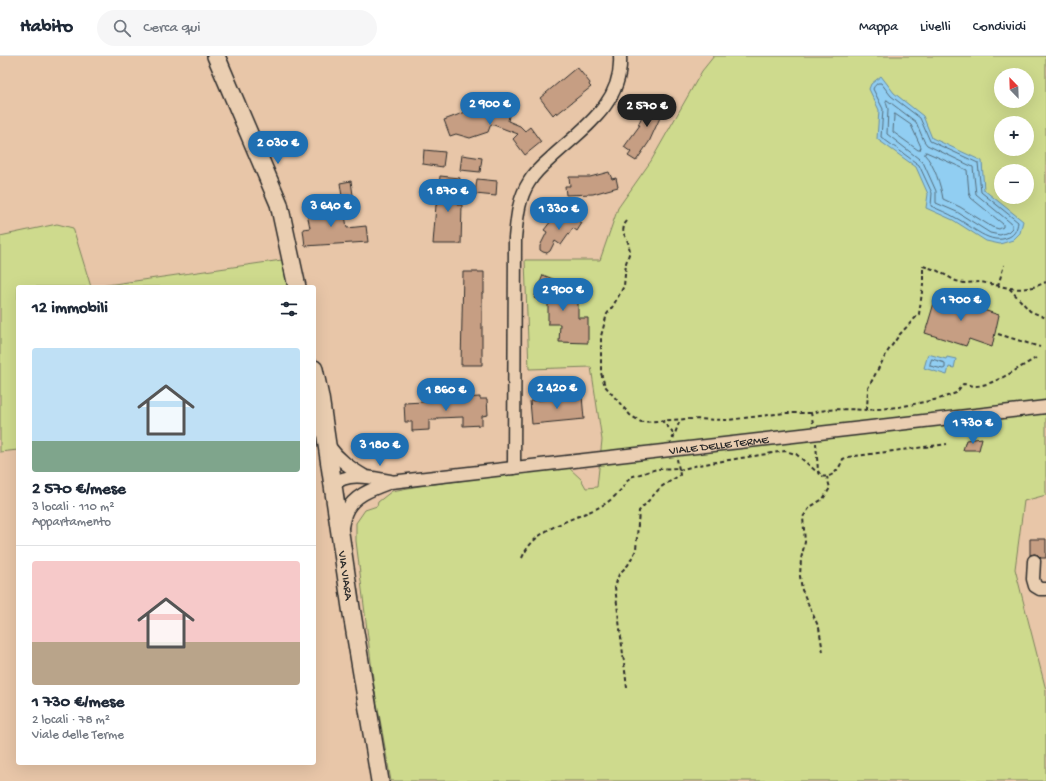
<!DOCTYPE html>
<html lang="it">
<head>
<meta charset="utf-8">
<style>
  :root { --surface:#fff; --page:#f6f6f7; --text:#1f2937; --muted:#747a83; --line:#e0e1e3; --accent:#1f6fb2 }
  body { margin:0; font-family:"Gochi Hand",sans-serif; background:var(--page); color:var(--text); height:100vh; display:flex; flex-direction:column; font-size:15px; white-space:nowrap }
  * { box-sizing:border-box; margin:0 }
  p { font-size:13px; color:var(--muted) }
  .icon { flex:none; width:22px; height:22px; fill:none; stroke:currentColor; stroke-width:2; stroke-linecap:round; stroke-linejoin:round }
  .map { position:relative; flex:1; overflow:hidden }
  .panel { position:absolute; left:16px; top:229px; width:300px; height:480px; display:flex; flex-direction:column; background:var(--surface); border-radius:4px; box-shadow:0 4px 16px #0002 }
  .panel>* { flex:none }
  .needle { width:26px; rotate:337deg }
  .controls { position:absolute; left:994px; top:12px; display:grid; gap:8px }
  .controls a { display:grid; place-items:center; width:40px; height:40px; border-radius:50%; background:var(--surface); box-shadow:0 4px 16px #0002; font-size:20px }
  .price { position:absolute; translate:-50% -34px; padding:0 9px; border-radius:14px; background:var(--accent); color:#fff; font-size:13px; line-height:26px; filter:drop-shadow(0 1px 2px #0008) }
  .price::after { content:''; position:absolute; left:50%; top:24px; width:12px; height:9px; margin-left:-6px; background:inherit; clip-path:polygon(0 0,100% 0,50% 100%) }
  .price.selected { background:#222; color:#fff }
  ul { padding:0; list-style:none }
  li { display:grid; align-content:center; gap:8px; height:212px; padding:0 16px }
  li+li { border-top:1px solid var(--line) }
  li span { display:grid; place-items:center; height:124px; border-radius:4px; color:#555 }
  li>.icon { margin-inline-start:auto }
  span .icon { width:72px; height:72px; fill:#fffc; stroke-width:1 }
  li b { font-size:17px }
  h2 { display:flex; justify-content:space-between; align-items:center; height:48px; padding:0 16px; font-size:17px }
  header { display:flex; align-items:center; gap:24px; box-sizing:border-box; height:56px; padding:0 20px; background:var(--surface); border-bottom:1px solid var(--line) }
  header strong { font-size:19px }
  nav { display:flex; gap:22px; margin-inline-start:auto; font-size:14px }
  .search { width:280px; height:36px; background:var(--page); display:flex; align-items:center; gap:10px; box-sizing:border-box; padding:0 14px; border-radius:22px; color:var(--muted); font-size:15px }
  .map>svg:first-child { display:block }
  .green { fill:#ceda8d; stroke:#7c825c; fill-rule:evenodd }
  .water { fill:#91cef2; stroke:#688da2 }
  .lines { fill:none; stroke-linecap:round; stroke-linejoin:round }
  .shore { stroke:#546c7b; stroke-width:1 }
  .building { fill:#c69e83; stroke:#2b2b2b }
  .minor-casing { stroke:#2b2b2b; stroke-width:15 }
  .secondary-casing { stroke:#2b2b2b; stroke-width:20 }
  .path { stroke:#2b2b2b; stroke-width:2; stroke-dasharray:4 3; stroke-linecap:butt }
  .minor { stroke:#eaceb1; stroke-width:12 }
  .secondary { stroke:#eaceb1; stroke-width:17 }
  .labels { text-anchor:middle; stroke-width:4; stroke-linejoin:round; paint-order:stroke }
  .street-label { font-size:12px; fill:#2b2b2b; stroke:#eaceb1 }
</style>
</head>
<body>
<header>
<strong>Habito</strong>
<div class="search"><svg class="icon" aria-label="search" viewBox="0 0 24 24"><circle cx="10" cy="10" r="6"/><path d="M15 15l6 6"/></svg>Cerca qui</div>
<nav><a>Mappa</a><a>Livelli</a><a>Condividi</a></nav>
</header>
<div class="map">
<svg width="1046" height="725" viewBox="0 0 1046 725">
  <rect width="100%" height="100%" fill="#e8c6a8"/>
  <filter id="ink" filterUnits="userSpaceOnUse"><feTurbulence type="fractalNoise" baseFrequency=".025" numOctaves="2"/><feDisplacementMap in="SourceGraphic" scale="8" xChannelSelector="R" yChannelSelector="G"/><feConvolveMatrix kernelMatrix="1 2 1 2 8 2 1 2 1" color-interpolation-filters="sRGB"/></filter>
  <g filter="url(#ink)">
    <g class="green">
      <path d="M 714,0 L 1046,0 L 1046,439 L 1024,445 L 1015,513 L 1046,634 L 1046,725 L 391,725 L 374,630 L 356,485 L 356,467 L 365,454 L 377,450 L 378,446 L 392,435 L 419,430 L 568,411 L 581,423 L 586,432 L 597,431 L 602,384 L 591,311 L 529,313 L 525,204 L 600,204 L 618,152 L 651,105 L 702,15 ZM 1001,19 L 1027,19 L 1027,45 L 1001,45 ZM 1001,67 L 1027,67 L 1027,93 L 1001,93 ZM 1001,115 L 1027,115 L 1027,141 L 1001,141 Z"/>
      <path d="M 57,168 L 73,172 L 91,231 L 18,231 L 18,394 L 0,396 L 0,180 Z"/>
      <path d="M 296,202 L 300,231 L 93,231 Z"/>
    </g>
    <g class="water">
      <path d="M 881,20 L 894,37 L 923,60 L 932,82 L 982,105 L 984,134 L 1023,165 L 1020,177 L 1013,184 L 1000,188 L 986,185 L 953,164 L 926,152 L 928,138 L 916,111 L 877,83 L 879,54 L 869,33 L 871,28 Z"/>
      <path d="M 928,298 L 946,303 L 947,301 L 956,303 L 954,312 L 949,311 L 947,319 L 924,312 Z"/>
    </g>
    <g class="lines">
      <g class="shore">
        <path d="M 878,27 L 881,27 L 891,40 L 920,62 L 930,85 L 978,107 L 981,136 L 1018,166 C 1017,173 1015,178 1009,181 C 990,190 972,170 956,162 C 948,157 939,154 931,150 L 932,137 L 919,109 L 881,81 L 883,53 L 873,33 L 874,31 Z"/>
        <path d="M 887,44 L 916,66 L 924,85 L 927,89 L 973,111 L 976,138 L 1012,168 L 1012,172 L 1008,176 L 1000,179 L 990,177 L 957,156 L 936,147 L 936,135 L 923,106 L 887,78 L 888,53 L 886,46 Z"/>
        <path d="M 895,58 L 911,69 L 921,91 L 920,94 L 918,94 L 893,76 L 894,60 Z"/>
        <path d="M 926,96 L 967,114 L 969,137 L 971,142 L 1003,168 L 1003,171 L 999,173 L 992,171 L 960,151 L 943,143 C 941,130 934,108 925,99 Z"/>
        <path d="M 932,303 L 945,307 L 945,312 L 943,313 L 930,310 L 930,308 Z"/>
      </g>
    </g>
    <g class="building">
      <path d="M 577,11 L 590,27 L 589,29 L 591,31 L 557,58 L 556,56 L 553,59 L 540,42 Z"/>
      <path d="M 664,40 L 673,42 L 670,56 L 663,55 L 649,86 L 636,105 L 628,100 L 631,96 L 624,91 L 640,69 L 638,69 L 644,56 L 651,60 L 655,45 L 662,47 Z"/>
      <path d="M 487,48 L 510,55 L 508,65 L 520,70 L 525,75 L 530,71 L 541,86 L 525,99 L 513,83 L 518,78 L 491,68 L 488,76 L 470,82 L 456,78 L 450,80 L 444,64 Z"/>
      <path d="M 424,94 L 445,96 L 443,111 L 423,108 Z"/>
      <path d="M 462,99 L 482,102 L 480,116 L 460,114 Z"/>
      <path d="M 609,116 L 612,123 L 616,122 L 618,131 L 593,138 L 566,139 L 565,130 L 570,130 L 569,121 L 590,121 Z"/>
      <path d="M 440,120 L 460,122 L 457,149 L 462,149 L 461,188 L 433,188 L 436,149 L 437,149 Z"/>
      <path d="M 477,123 L 497,125 L 496,140 L 475,138 Z"/>
      <path d="M 351,125 L 354,146 L 343,147 L 340,127 Z"/>
      <path d="M 325,150 L 325,154 L 344,152 L 347,172 L 366,170 L 368,186 L 305,190 L 303,173 L 310,172 L 306,152 Z"/>
      <path d="M 558,156 L 566,162 L 566,156 L 582,167 L 577,175 L 573,172 L 561,189 L 555,185 L 550,195 L 547,197 L 543,196 L 540,194 L 540,190 L 547,176 L 544,174 Z"/>
      <path d="M 463,216 L 484,216 L 484,237 L 482,237 L 482,309 L 461,309 Z"/>
      <path d="M 543,219 L 563,227 L 557,240 L 578,241 L 578,262 L 588,262 L 588,287 L 559,286 L 560,268 L 548,268 L 548,248 L 534,242 Z"/>
      <path d="M 937,237 L 978,248 L 977,252 L 999,259 L 992,291 L 969,283 L 966,290 L 925,277 Z"/>
      <path d="M 582,340 L 584,363 L 532,368 L 530,345 Z"/>
      <path d="M 480,341 L 480,343 L 487,343 L 488,359 L 482,360 L 482,369 L 463,370 L 463,361 L 437,362 L 437,364 L 429,364 L 429,374 L 412,375 L 412,366 L 405,366 L 404,347 L 463,344 L 463,342 Z"/>
      <path d="M 982,382 L 979,394 L 963,394 L 966,384 Z"/>
      <path d="M 1030,483 L 1046,483 L 1046,502 L 1041,502 L 1038,499 L 1035,498 L 1030,499 Z"/>
    </g>
    <g class="lines">
      <defs>
        <g id="minor">
          <path d="M 328,389 C 339,404 349,411 364,420"/>
          <path d="M 514,412 L 515,182 C 517,163 518,143 529,126 C 534,117 543,109 551,102 C 582,73 623,48 620,0"/>
          <path d="M 333,429 C 348,415 372,422 390,425"/>
          <path id="s1" d="M 342,471 C 343,466 344,460 346,456 C 353,439 375,432 391,426 L 1046,351"/>
          <path d="M 1034,505 L 1033,523 L 1035,530 L 1040,533 L 1046,533"/>
        </g>
        <g id="secondary">
          <path d="M 216,0 L 279,148 L 297,231"/>
          <path id="s2" d="M 314,313 L 320,341 L 351,552 L 380,725"/>
        </g>
      </defs>
      <use href="#minor" class="minor-casing"/>
      <use href="#secondary" class="secondary-casing"/>
      <g class="path">
        <path d="M 627,165 L 624,169 L 623,176 L 628,186 L 630,195 L 626,207 L 624,230 L 613,250 L 607,258 L 601,280 L 601,317 L 605,330 L 630,359 L 641,366 L 687,363 L 728,364 L 784,357 L 811,357"/>
        <path d="M 998,230 L 1004,209"/>
        <path d="M 1010,232 C 1023,234 1034,232 1046,226"/>
        <path d="M 998,278 L 1040,291"/>
        <path d="M 1036,302 C 1020,311 995,329 976,330 C 972,330 967,328 963,328 L 956,337 L 939,343 L 899,351 L 867,354 L 868,332 L 877,315 L 888,295 L 900,278 L 919,258 L 923,229 L 923,210 L 936,214 L 956,225 L 964,227 L 981,226 L 1009,232 L 1030,255 L 1046,262"/>
        <path d="M 661,364 L 672,375 L 673,383"/>
        <path d="M 813,367 L 811,357 C 829,352 848,353 867,354"/>
        <path d="M 673,383 L 680,364"/>
        <path d="M 816,387 L 818,415 L 821,420 C 833,423 839,413 843,403 L 848,401 L 947,388"/>
        <path d="M 679,414 L 698,409 L 785,395 L 796,398 L 817,416 L 819,416"/>
        <path d="M 522,502 C 536,469 575,465 603,449 C 615,442 623,432 630,421 L 657,413 L 679,412"/>
        <path d="M 823,596 L 819,572 L 802,534 L 800,520 L 801,503 L 805,486 L 803,461 L 810,451 L 823,443 L 830,432 L 827,421"/>
        <path d="M 627,632 L 615,531 L 619,518 L 628,509 L 636,494 L 639,455 L 661,431 L 680,419 L 677,403"/>
      </g>
      <use href="#minor" class="minor"/>
      <use href="#secondary" class="secondary"/>
    </g>
  </g>
  <g class="labels">
    <g class="street-label">
      <text dy="4" stroke="none"><textPath href="#s1" startOffset="401">VIALE DELLE TERME</textPath></text>
      <text dy="4" stroke="none"><textPath href="#s2" startOffset="209">VIA VIARA</textPath></text>
    </g>
  </g>
</svg>
<div class="controls">
<a><svg class="needle" viewBox="-14 -14 28 28"><path d="M0-13l5 13h-10z" fill="#e53935"/><path d="M0 13l5-13h-10z" fill="#747a83"/></svg></a>
<a>+</a>
<a>−</a>
</div>
<b class="price" style="left:490px;top:70px">2 900 €</b>
<b class="price selected" style="left:647px;top:72px">2 570 €</b>
<b class="price" style="left:278px;top:109px">2 030 €</b>
<b class="price" style="left:448px;top:157px">1 870 €</b>
<b class="price" style="left:331px;top:172px">3 640 €</b>
<b class="price" style="left:559px;top:175px">1 330 €</b>
<b class="price" style="left:563px;top:256px">2 900 €</b>
<b class="price" style="left:961px;top:266px">1 700 €</b>
<b class="price" style="left:557px;top:354px">2 420 €</b>
<b class="price" style="left:446px;top:356px">1 860 €</b>
<b class="price" style="left:973px;top:389px">1 730 €</b>
<b class="price" style="left:380px;top:411px">3 180 €</b>
<section class="panel">
<h2>12 immobili<svg class="icon" aria-label="filters" viewBox="0 0 24 24"><path d="M4 7h16M4 17h16"/><circle cx="9" cy="7" r="2"/><circle cx="15" cy="17" r="2"/></svg></h2>
<ul>
<li><span style="background:linear-gradient(#bfe0f5 75%,#7fa58c 0)"><svg class="icon" aria-label="home" viewBox="0 0 24 24"><path d="M3 11l9-7 9 7M6 9v11h12V9"/></svg></span><div><b>2 570 €/mese</b><p>3 locali · 110 m²</p><p>Appartamento</p></div></li>
<li><span style="background:linear-gradient(#f6c9c9 65%,#b9a48a 0)"><svg class="icon" aria-label="home" viewBox="0 0 24 24"><path d="M3 11l9-7 9 7M6 9v11h12V9"/></svg></span><div><b>1 730 €/mese</b><p>2 locali · 78 m²</p><p>Viale delle Terme</p></div></li>
</ul>
</section>
</div>
</body>
</html>
